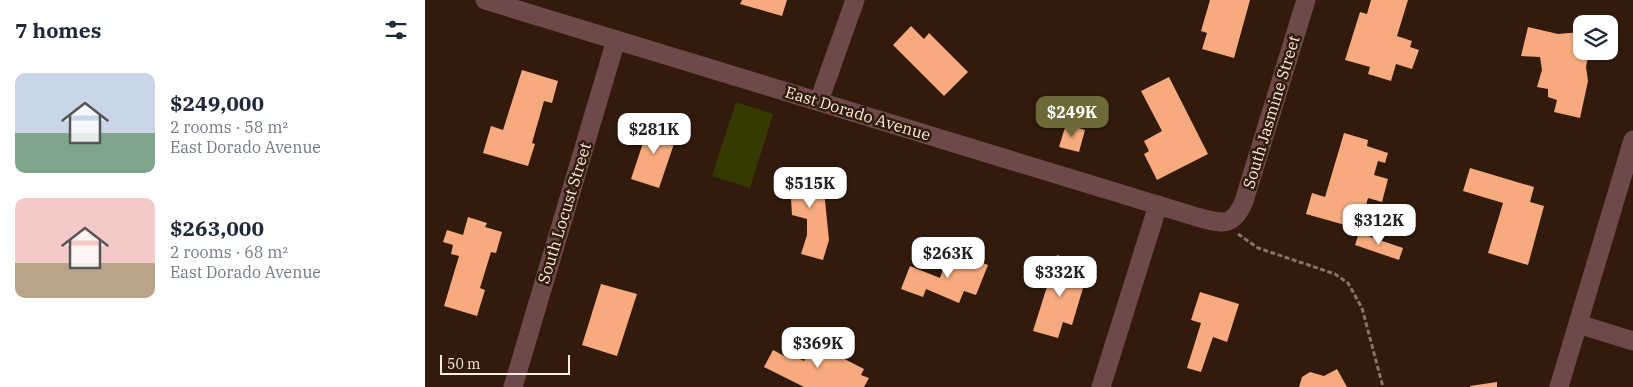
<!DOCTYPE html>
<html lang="en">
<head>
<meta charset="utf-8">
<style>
  :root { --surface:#fff; --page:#f6f6f7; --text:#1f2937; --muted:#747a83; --accent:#6d6a37 }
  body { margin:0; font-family:"IBM Plex Serif",serif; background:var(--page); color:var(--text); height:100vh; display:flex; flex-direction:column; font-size:19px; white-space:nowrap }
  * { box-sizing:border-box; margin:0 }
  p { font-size:16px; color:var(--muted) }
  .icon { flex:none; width:28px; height:28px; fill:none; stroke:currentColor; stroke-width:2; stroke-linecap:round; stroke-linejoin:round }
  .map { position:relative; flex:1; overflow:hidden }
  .side { display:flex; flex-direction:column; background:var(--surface); width:425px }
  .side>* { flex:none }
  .buttons { position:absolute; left:1148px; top:15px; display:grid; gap:10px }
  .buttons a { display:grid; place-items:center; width:45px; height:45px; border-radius:10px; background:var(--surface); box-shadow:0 1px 4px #0004; font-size:25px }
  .scale { position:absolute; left:15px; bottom:12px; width:130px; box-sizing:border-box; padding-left:5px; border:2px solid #fcece2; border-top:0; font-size:14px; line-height:18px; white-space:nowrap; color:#fcece2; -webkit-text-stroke:4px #321b0c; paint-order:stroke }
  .price { position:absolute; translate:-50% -42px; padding:0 11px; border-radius:10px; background:#fff; color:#222; font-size:16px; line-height:32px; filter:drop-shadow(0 1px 2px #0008) }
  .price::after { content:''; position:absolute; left:50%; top:30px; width:15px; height:11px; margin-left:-8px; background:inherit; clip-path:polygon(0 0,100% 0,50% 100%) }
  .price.on { background:var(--accent); color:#fff }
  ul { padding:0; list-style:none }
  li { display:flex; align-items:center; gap:15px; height:125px; padding:0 15px }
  li span { display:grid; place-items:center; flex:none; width:140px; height:100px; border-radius:10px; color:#555 }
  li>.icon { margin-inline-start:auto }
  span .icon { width:60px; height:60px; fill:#fffc; stroke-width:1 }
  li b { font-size:21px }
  h2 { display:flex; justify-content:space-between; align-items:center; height:60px; padding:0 15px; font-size:21px }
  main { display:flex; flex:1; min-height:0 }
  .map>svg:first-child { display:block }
  .green { fill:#353a03 }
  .building { fill:#f7aa7d }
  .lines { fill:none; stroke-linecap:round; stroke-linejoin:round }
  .path { stroke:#877366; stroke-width:3; stroke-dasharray:5 2.5; stroke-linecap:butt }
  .street { stroke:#6d4949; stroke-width:19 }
  .labels { text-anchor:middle; stroke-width:5; stroke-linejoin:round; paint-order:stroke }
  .street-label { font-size:16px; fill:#fcece2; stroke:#321b0c }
</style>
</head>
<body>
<main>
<section class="side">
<h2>7 homes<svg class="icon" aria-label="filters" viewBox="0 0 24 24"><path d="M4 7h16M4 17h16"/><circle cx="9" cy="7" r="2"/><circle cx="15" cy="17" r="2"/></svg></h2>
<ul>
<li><span style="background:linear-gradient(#c9d6e8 60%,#7fa58c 0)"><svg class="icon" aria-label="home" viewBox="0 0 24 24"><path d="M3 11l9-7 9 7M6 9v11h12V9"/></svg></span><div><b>$249,000</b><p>2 rooms · 58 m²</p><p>East Dorado Avenue</p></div></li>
<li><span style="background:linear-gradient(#f6c9c9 65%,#b9a48a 0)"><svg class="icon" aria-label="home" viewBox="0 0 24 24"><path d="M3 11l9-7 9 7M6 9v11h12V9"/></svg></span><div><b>$263,000</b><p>2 rooms · 68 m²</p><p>East Dorado Avenue</p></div></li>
</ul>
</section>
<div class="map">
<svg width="1208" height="387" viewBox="0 0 1208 387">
  <rect width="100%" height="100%" fill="#321b0c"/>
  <path class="green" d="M 311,102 L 348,114 L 325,188 L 287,176 Z"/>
  <g class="building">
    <path d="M 317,0 L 362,0 L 357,16 L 315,4 Z"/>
    <path d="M 785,0 L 825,0 L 809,58 L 777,49 L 782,33 L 776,31 Z"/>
    <path d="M 946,0 L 983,0 L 972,36 L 987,41 L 985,47 L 994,50 L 987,69 L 971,64 L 966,81 L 943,74 L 945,67 L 920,60 L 935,12 L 942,14 Z"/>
    <path d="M 486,26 L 499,39 L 504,33 L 543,72 L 519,96 L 468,45 Z"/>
    <path d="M 1103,27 L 1133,34 L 1156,32 L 1156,51 L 1163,51 L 1163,56 L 1161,67 L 1163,81 L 1155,118 L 1129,112 L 1132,100 L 1123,97 L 1123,89 L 1112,87 L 1117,70 L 1115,57 L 1096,56 Z"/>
    <path d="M 97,70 L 133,81 L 127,103 L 119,101 L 107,143 L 110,144 L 103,166 L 58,153 L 66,126 L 78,130 Z"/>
    <path d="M 744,77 L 783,154 L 732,180 L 719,154 L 724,151 L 719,141 L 737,131 L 716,91 Z"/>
    <path d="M 225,122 L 253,132 L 234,188 L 206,179 Z"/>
    <path d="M 641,124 L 660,130 L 654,152 L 634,147 Z"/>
    <path d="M 919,133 L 943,140 L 942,146 L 963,153 L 960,163 L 953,161 L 949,175 L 963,179 L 957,202 L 943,198 L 939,212 L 932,210 L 927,227 L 881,214 L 887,193 L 900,197 Z"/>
    <path d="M 364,167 L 380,167 L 397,171 L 404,240 L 398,260 L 376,254 L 382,235 L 382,219 L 367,215 Z"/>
    <path d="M 1045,168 L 1109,187 L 1105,202 L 1119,206 L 1103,265 L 1063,253 L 1078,203 L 1038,191 Z"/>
    <path d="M 43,217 L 62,223 L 60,227 L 77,232 L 71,253 L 66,252 L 55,288 L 60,290 L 52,316 L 19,306 L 34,256 L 26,254 L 28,245 L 18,242 L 22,230 L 38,235 Z"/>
    <path d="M 934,233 L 978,248 L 974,260 L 930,245 Z"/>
    <path d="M 525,251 L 563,265 L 551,295 L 539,291 L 534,303 L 501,289 L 498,297 L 476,289 L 485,266 L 515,278 Z"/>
    <path d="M 632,255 L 654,262 L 650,274 L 661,278 L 647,325 L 638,322 L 633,338 L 608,331 Z"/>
    <path d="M 176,284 L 212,294 L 192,356 L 157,345 Z"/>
    <path d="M 775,292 L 814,304 L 802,342 L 788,337 L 776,372 L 762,368 L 776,323 L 766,320 Z"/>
    <path d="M 388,343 L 439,369 L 436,375 L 444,378 L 439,387 L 379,387 L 339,367 L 348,350 L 363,358 L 365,354 L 379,361 Z"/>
    <path d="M 912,369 L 922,387 L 874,387 L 877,377 L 885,372 L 899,376 Z"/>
    <path d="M 1072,382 L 1072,387 L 1045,387 L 1045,386 Z"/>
  </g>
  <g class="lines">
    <path class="path" d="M 813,234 L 833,248 L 910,274 L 923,283 L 937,308 L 958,387"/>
    <g class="street">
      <path d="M 60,0 L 772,217 C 797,224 808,228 819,201 L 881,0"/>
      <path d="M 394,101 L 430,0"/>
      <path d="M 1153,324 L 1208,341"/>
      <path d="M 88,387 L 191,40"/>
      <path d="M 676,387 L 733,205"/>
      <path d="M 1134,387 L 1208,140"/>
    </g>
  </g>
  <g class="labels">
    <g class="street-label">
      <text transform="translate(846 112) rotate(-73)" y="6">South Jasmine Street</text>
      <text transform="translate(433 113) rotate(17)" y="6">East Dorado Avenue</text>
      <text transform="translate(139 213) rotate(-73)" y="6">South Locust Street</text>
    </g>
  </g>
</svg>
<div class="buttons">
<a><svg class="icon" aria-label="layers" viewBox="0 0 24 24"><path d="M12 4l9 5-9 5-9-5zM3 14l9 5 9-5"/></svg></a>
</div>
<div class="scale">50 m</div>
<b class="price on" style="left:647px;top:138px">$249K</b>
<b class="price" style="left:229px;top:155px">$281K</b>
<b class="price" style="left:385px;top:209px">$515K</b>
<b class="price" style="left:954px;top:246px">$312K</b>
<b class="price" style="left:523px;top:279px">$263K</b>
<b class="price" style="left:635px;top:298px">$332K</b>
<b class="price" style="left:393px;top:369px">$369K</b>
</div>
</main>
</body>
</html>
